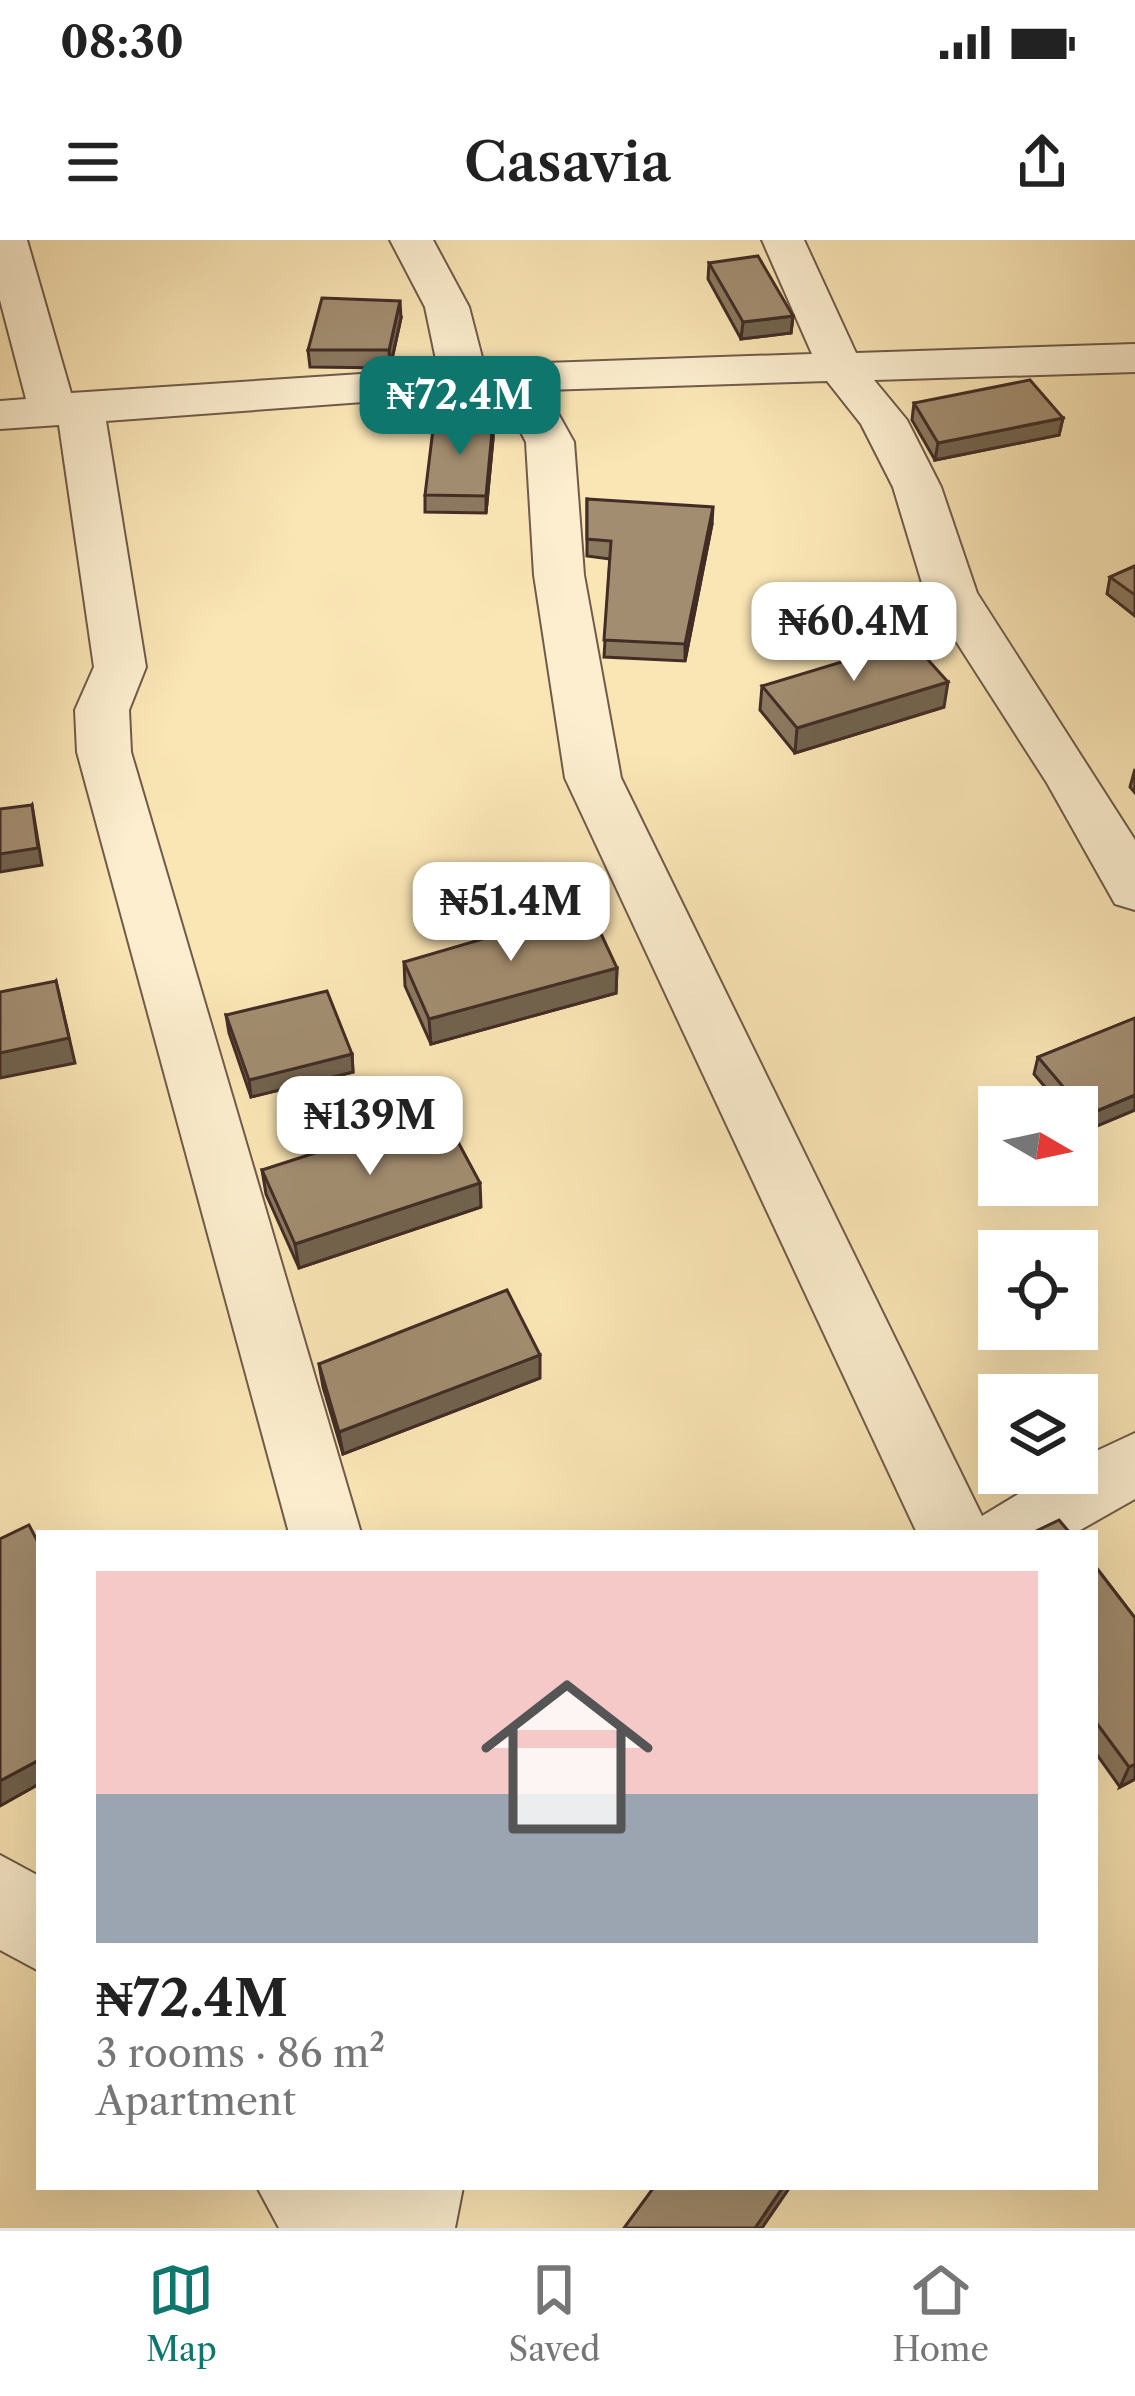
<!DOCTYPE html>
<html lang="en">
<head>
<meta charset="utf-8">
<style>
  :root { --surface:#fff; --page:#f2f2f2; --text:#222; --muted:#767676; --line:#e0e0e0; --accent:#0f766e }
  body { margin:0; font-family:"Libre Caslon Text",serif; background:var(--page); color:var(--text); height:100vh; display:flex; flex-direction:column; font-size:45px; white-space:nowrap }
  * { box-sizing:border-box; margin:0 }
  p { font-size:39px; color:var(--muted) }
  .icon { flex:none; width:66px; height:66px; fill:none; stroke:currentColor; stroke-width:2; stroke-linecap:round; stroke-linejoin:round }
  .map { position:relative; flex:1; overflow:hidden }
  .sheet { position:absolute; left:36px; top:1290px; width:1062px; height:660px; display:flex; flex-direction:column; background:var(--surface); border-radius:0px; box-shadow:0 12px 48px #0002 }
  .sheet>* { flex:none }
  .needle { width:78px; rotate:99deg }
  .fabs { position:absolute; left:978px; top:846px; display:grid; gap:24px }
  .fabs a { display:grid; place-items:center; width:120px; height:120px; border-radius:0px; background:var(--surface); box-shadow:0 12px 48px #0002; font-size:60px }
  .price { position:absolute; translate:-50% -102px; padding:0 27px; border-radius:24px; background:#fff; color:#222; font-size:39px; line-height:78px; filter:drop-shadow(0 3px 6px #0008) }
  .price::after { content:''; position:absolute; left:50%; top:72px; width:36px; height:27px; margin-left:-18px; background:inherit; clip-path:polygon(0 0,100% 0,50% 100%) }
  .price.active { background:var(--accent); color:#fff }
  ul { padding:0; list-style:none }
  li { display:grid; align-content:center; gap:24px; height:636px; padding:0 60px }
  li+li { border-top:3px solid var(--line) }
  li span { display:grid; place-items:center; height:372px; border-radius:0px; color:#555 }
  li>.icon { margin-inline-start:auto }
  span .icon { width:216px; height:216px; fill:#fffc; stroke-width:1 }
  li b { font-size:51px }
  .status { display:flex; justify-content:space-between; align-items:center; height:84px; padding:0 60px; background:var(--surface); direction:ltr }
  .status svg { height:33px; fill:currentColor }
  header { display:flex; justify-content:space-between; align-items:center; height:156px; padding:0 60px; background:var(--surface); font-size:54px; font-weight:600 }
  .dock { display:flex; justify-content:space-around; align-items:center; height:168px; border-top:3px solid var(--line); background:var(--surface); font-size:33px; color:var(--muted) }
  .dock a { display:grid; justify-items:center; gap:6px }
  .dock .active { color:var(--accent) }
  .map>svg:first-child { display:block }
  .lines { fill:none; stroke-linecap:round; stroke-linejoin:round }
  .minor-casing { stroke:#705b4a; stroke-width:4 }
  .minor { fill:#fceecf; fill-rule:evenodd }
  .wall { fill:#8b7960; stroke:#422d26; stroke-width:3 }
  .shaded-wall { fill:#71634e; stroke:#422d26; stroke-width:3 }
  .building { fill:#a28d70; stroke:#422d26; stroke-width:3 }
</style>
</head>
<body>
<div class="status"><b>08:30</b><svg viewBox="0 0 49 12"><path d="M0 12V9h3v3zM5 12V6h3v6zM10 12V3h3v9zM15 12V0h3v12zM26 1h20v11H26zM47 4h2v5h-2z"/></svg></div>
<header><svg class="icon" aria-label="menu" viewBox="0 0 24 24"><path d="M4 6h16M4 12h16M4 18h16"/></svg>Casavia<svg class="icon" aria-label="share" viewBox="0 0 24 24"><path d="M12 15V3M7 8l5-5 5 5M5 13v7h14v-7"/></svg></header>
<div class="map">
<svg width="1135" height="1988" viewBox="0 0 1135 1988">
  <rect width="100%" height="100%" fill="#fae5b5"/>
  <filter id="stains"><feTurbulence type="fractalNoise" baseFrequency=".00167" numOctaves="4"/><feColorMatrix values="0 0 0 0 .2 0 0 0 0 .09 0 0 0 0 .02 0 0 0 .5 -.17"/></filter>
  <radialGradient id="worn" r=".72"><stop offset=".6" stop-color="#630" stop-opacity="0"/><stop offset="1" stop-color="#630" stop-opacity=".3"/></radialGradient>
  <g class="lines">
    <defs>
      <g id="minor">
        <path d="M 0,0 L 27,0 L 71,153 L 438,129 L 425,67 L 390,0 L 433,0 L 469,67 L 484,125 L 812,114 L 762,0 L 804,0 L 856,113 L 1135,104 L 1135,132 L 874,140 L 907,180 L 941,247 L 977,353 L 1135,600 L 1135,670 L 1115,664 L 1047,543 L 925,353 L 893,247 L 861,184 L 827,141 L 545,150 L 574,202 L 584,335 L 621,538 L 982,1276 L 1053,1233 L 1077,1233 L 1077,1220 L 1135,1193 L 1135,1259 L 1075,1293 L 917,1293 L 565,538 L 534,335 L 526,202 L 500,152 L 106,181 L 146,427 L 129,470 L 131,512 L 361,1293 L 289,1293 L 77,512 L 75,470 L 94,427 L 59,185 L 0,189 L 0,161 L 26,159 L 0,60 Z"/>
        <path d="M 0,1615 L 39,1636 L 39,1731 L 0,1710 Z"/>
        <path d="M 257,1947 L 463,1947 L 455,1988 L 279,1988 Z"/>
      </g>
    </defs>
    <use href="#minor" class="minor-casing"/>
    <use href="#minor" class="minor"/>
  </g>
  <g class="wall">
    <path d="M 709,23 L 793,76 L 791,93 L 741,99 L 708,39 Z"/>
    <path d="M 401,78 L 390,128 L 310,127 L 308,110 Z"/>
    <path d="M 914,163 L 1063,178 L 1059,195 L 935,220 L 912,180 Z"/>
    <path d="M 493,181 L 493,199 L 486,273 L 425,272 L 425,255 Z"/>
    <path d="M 587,259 L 712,284 L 685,421 L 604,417 L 610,319 L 587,316 Z"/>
    <path d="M 1135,326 L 1135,376 L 1107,354 L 1110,337 Z"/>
    <path d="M 762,446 L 944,467 L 795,513 L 760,470 Z"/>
    <path d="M 1135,529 L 1135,553 L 1130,547 Z"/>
    <path d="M 404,722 L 617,728 L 616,753 L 431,804 L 405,746 Z"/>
    <path d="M 226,775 L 352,814 L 353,832 L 251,857 L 229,793 Z"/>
    <path d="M 1135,778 L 1083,892 L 1077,885 L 1077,867 L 1062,867 L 1034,834 L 1038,817 Z"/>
    <path d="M 262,930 L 481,967 L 299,1028 L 266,954 Z"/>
    <path d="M 319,1124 L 540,1138 L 343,1214 L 323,1147 Z"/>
    <path d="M 1095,1326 L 1135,1378 L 1135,1539 L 1120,1547 L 1095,1512 Z"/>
  </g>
  <g class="shaded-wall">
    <path d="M 400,61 L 401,78 L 390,128 L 389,110 Z"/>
    <path d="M 793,76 L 791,93 L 741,99 L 743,82 Z"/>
    <path d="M 1063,178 L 1059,195 L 935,220 L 938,203 Z"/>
    <path d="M 493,181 L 493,199 L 486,273 L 486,256 Z"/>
    <path d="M 713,267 L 712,284 L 685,421 L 685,404 Z"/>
    <path d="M 948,442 L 944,467 L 795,513 L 797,488 Z"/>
    <path d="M 32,565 L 42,625 L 0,632 L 0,614 Z"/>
    <path d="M 617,728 L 616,753 L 431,804 L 429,779 Z"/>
    <path d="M 56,741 L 75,823 L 0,838 L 0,813 Z"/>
    <path d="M 352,814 L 353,832 L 251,857 L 249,840 Z"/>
    <path d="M 1135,855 L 1135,870 L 1083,892 L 1087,875 Z"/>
    <path d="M 480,943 L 481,967 L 299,1028 L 295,1004 Z"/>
    <path d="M 540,1115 L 540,1138 L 343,1214 L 339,1192 Z"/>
    <path d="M 39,1520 L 39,1544 L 0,1566 L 0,1541 Z"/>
    <path d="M 1135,1524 L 1135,1539 L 1120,1547 L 1129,1527 Z"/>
    <path d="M 783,1947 L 790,1947 L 762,1988 L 755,1988 Z"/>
  </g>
  <g class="building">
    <path d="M 758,16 L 793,76 L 743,82 L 709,23 Z"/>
    <path d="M 322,58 L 400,61 L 389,110 L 308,110 Z"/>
    <path d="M 1030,140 L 1063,178 L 938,203 L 914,163 Z"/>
    <path d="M 434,181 L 493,181 L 486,256 L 425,255 Z"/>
    <path d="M 587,259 L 713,267 L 685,404 L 604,400 L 611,301 L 587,299 Z"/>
    <path d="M 1135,326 L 1135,355 L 1110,337 Z"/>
    <path d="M 911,401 L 948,442 L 797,488 L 762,446 Z"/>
    <path d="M 32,565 L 38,608 L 0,614 L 0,569 Z"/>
    <path d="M 589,668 L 617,728 L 429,779 L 404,722 Z"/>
    <path d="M 56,741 L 69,798 L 0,813 L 0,752 Z"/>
    <path d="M 327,751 L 352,814 L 249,840 L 226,775 Z"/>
    <path d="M 1135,778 L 1135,855 L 1087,875 L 1038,817 Z"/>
    <path d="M 442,872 L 480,943 L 295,1004 L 262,930 Z"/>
    <path d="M 507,1050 L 540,1115 L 339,1192 L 319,1124 Z"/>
    <path d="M 1059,1280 L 1070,1293 L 1032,1293 Z"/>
    <path d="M 29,1285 L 39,1304 L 39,1520 L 0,1541 L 0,1299 Z"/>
    <path d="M 1095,1326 L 1135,1378 L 1135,1524 L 1129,1527 L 1095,1481 Z"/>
    <path d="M 654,1947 L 783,1947 L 755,1988 L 624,1988 Z"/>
  </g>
  <rect width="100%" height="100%" filter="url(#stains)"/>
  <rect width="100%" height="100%" fill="url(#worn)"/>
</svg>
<div class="fabs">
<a><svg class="needle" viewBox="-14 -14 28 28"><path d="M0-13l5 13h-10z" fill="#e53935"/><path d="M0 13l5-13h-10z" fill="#767676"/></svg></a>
<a><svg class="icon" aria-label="locate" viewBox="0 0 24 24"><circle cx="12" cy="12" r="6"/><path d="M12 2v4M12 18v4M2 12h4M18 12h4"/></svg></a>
<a><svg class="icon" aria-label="layers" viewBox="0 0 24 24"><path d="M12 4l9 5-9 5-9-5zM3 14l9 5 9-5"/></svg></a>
</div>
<b class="price active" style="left:460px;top:218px">₦72.4M</b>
<b class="price" style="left:854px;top:444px">₦60.4M</b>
<b class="price" style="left:511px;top:724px">₦51.4M</b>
<b class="price" style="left:370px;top:938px">₦139M</b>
<section class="sheet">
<ul>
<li><span style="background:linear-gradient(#f6c9c9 60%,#9aa5b1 0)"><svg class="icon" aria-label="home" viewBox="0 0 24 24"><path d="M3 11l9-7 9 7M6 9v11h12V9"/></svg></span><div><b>₦72.4M</b><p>3 rooms · 86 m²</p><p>Apartment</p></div></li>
</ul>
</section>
</div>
<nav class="dock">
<a class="active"><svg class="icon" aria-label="map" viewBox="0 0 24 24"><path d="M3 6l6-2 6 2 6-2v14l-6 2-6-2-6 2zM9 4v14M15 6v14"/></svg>Map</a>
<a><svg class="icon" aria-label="saved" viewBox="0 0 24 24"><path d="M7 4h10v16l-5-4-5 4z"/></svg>Saved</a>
<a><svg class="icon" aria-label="home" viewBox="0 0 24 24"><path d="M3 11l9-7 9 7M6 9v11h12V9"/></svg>Home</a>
</nav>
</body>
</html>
